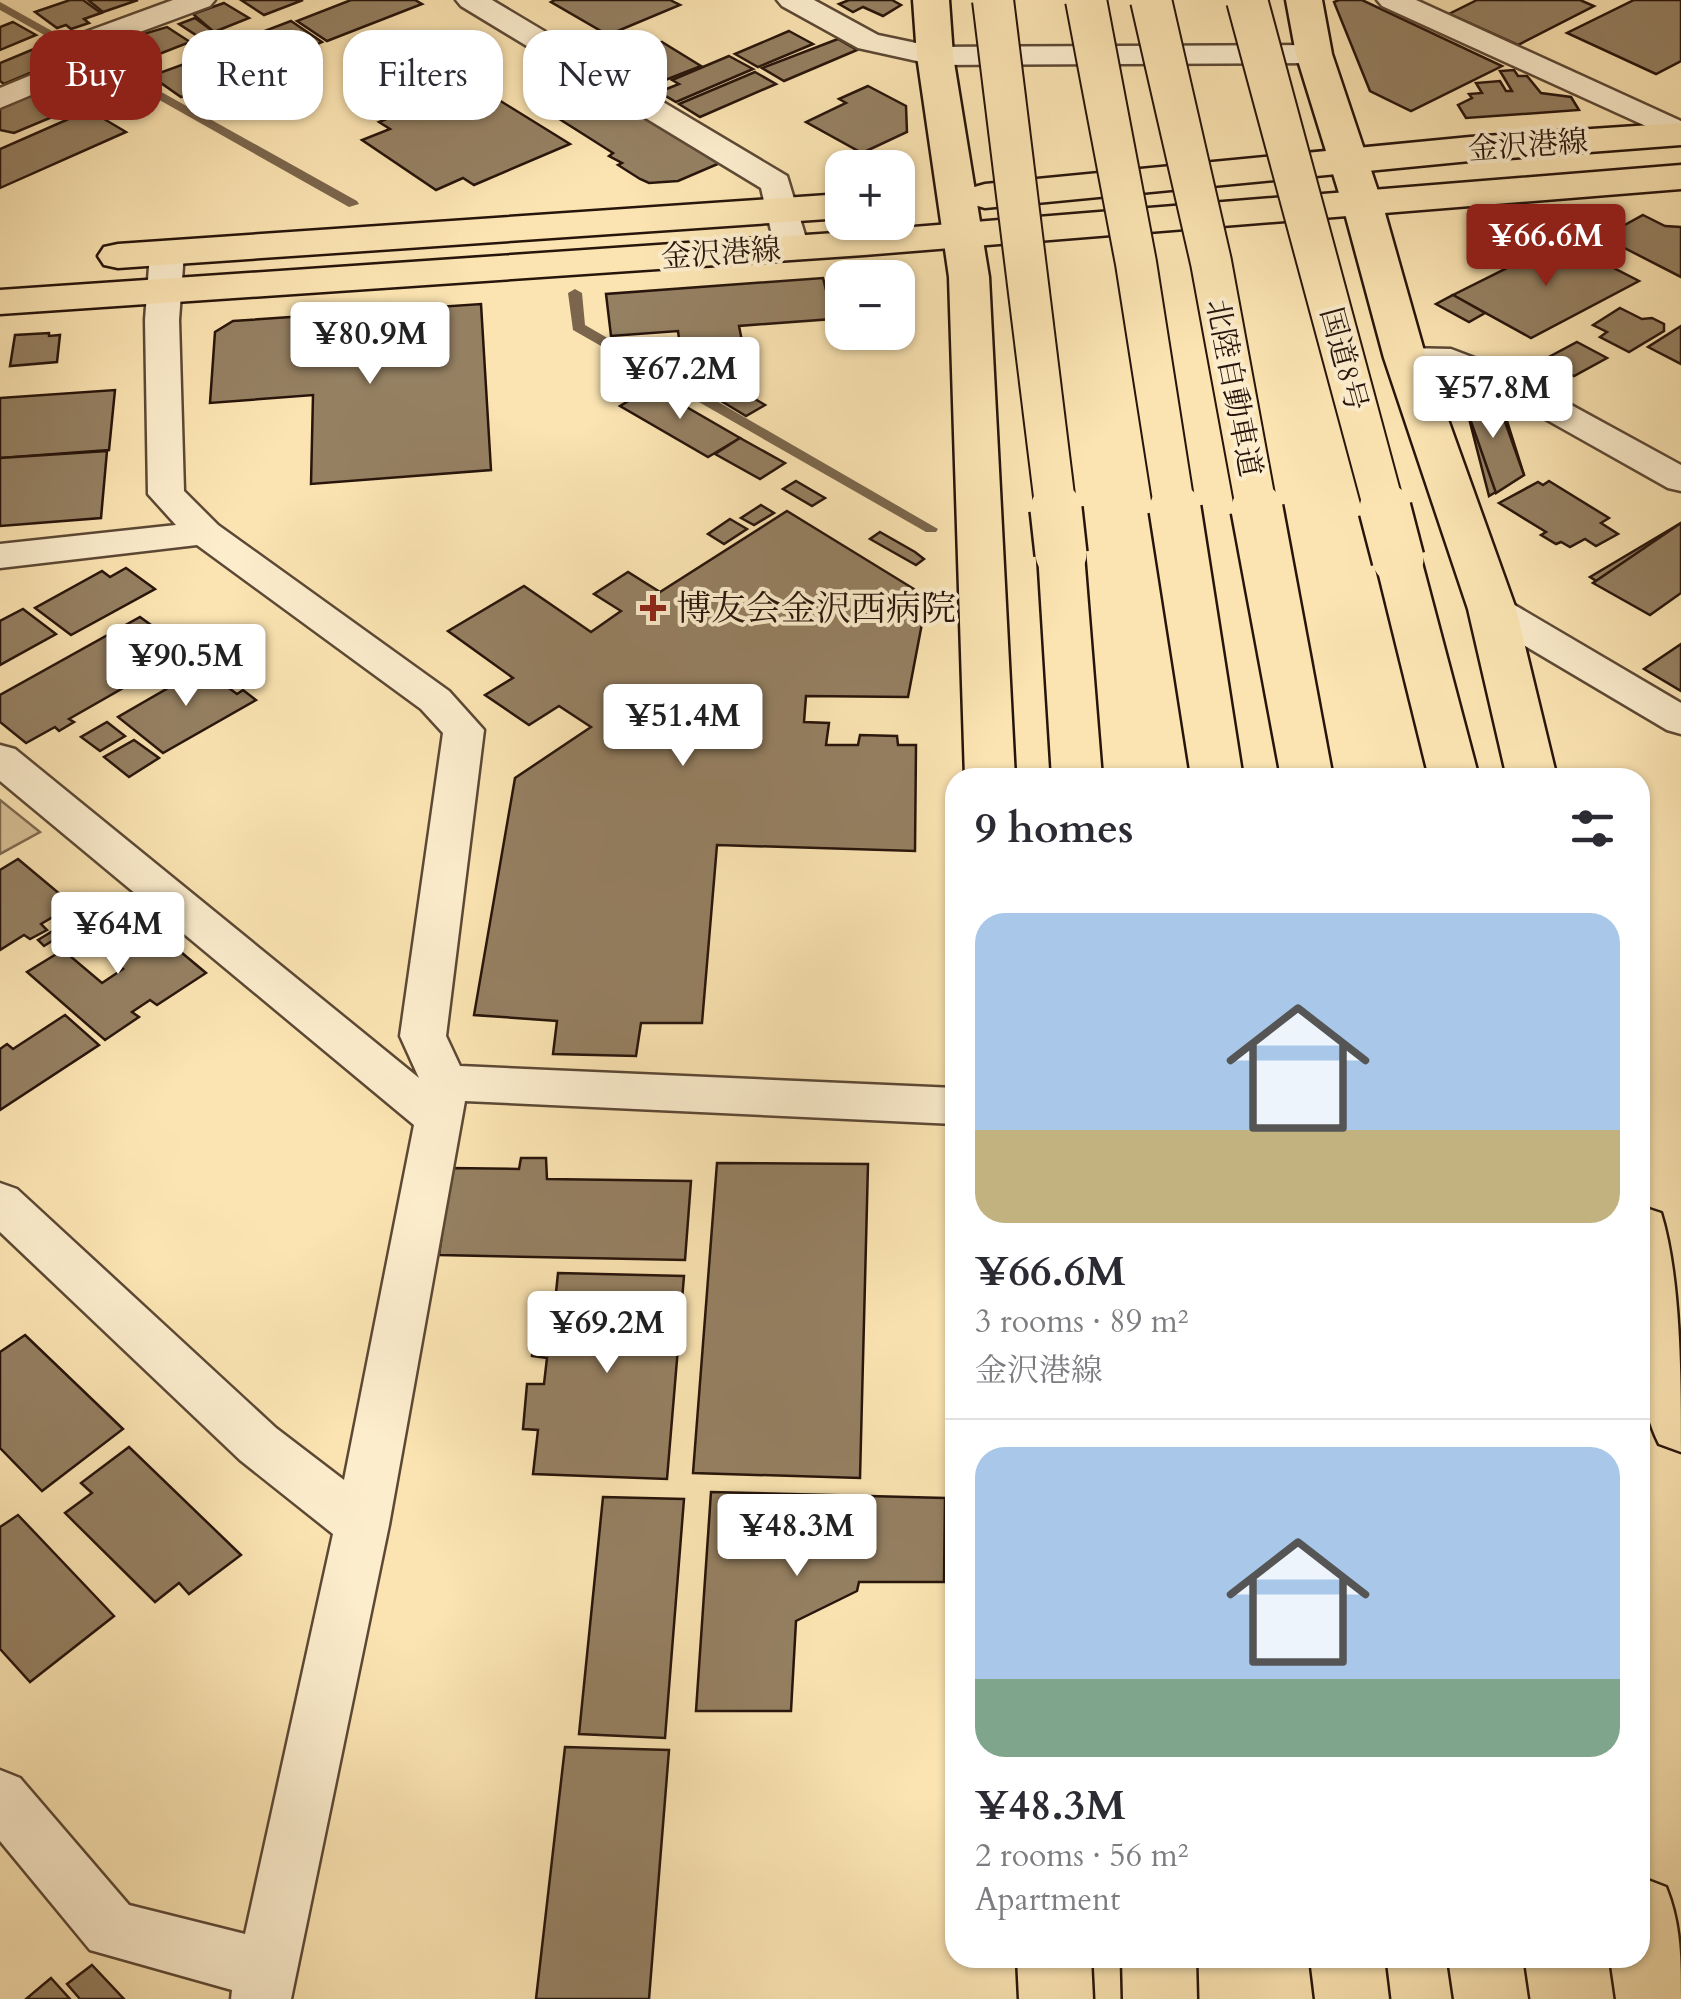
<!DOCTYPE html>
<html lang="en">
<head>
<meta charset="utf-8">
<style>
  :root { --surface:#fff; --page:#f7f7f7; --text:#2b2b33; --muted:#7c7c81; --line:#e1e1e2; --accent:#8f2418 }
  body { margin:0; font-family:Cardo,"Noto Serif JP",serif; background:var(--page); color:var(--text); height:100vh; display:flex; flex-direction:column; font-size:38px; white-space:nowrap }
  * { box-sizing:border-box; margin:0 }
  p { font-size:32px; color:var(--muted) }
  .icon { flex:none; width:55px; height:55px; fill:none; stroke:currentColor; stroke-width:2; stroke-linecap:round; stroke-linejoin:round }
  .map { position:relative; flex:1; overflow:hidden }
  .side { position:absolute; left:945px; top:768px; width:705px; height:1200px; display:flex; flex-direction:column; background:var(--surface); border-radius:30px; box-shadow:0 2px 8px #0004 }
  .side>* { flex:none }
  .banner { position:absolute; left:30px; top:30px; width:765px; height:90px; display:flex; gap:20px }
  .tools { position:absolute; left:825px; top:150px; display:grid; gap:20px }
  .tools a { display:grid; place-items:center; width:90px; height:90px; border-radius:20px; background:var(--surface); box-shadow:0 2px 8px #0004; font-size:50px }
  .price { position:absolute; translate:-50% -85px; padding:0 22px; border-radius:10px; background:#fff; color:#222; font-size:32px; line-height:65px; filter:drop-shadow(0 2px 5px #0008) }
  .price::after { content:''; position:absolute; left:50%; top:60px; width:30px; height:22px; margin-left:-15px; background:inherit; clip-path:polygon(0 0,100% 0,50% 100%) }
  .price.current { background:var(--accent); color:#fff }
  ul { padding:0; list-style:none }
  li { display:grid; align-content:center; gap:20px; height:530px; padding:0 30px }
  li+li { border-top:2px solid var(--line) }
  li span { display:grid; place-items:center; height:310px; border-radius:30px; color:#555 }
  li>.icon { margin-inline-start:auto }
  span .icon { width:180px; height:180px; fill:#fffc; stroke-width:1 }
  li b { font-size:42px }
  h2 { display:flex; justify-content:space-between; align-items:center; height:120px; padding:0 30px; font-size:42px }
  .tag { padding:0 35px; border-radius:30px; background:var(--surface); box-shadow:0 2px 8px #0004; font-size:35px; line-height:90px }
  .tag.current { background:var(--accent); color:#fff }
  .map>svg:first-child { display:block }
  .green { fill:#d7c196; stroke:#7f6a50; stroke-width:2.5 }
  .lines { fill:none; stroke-linecap:round; stroke-linejoin:round }
  .stream { fill:#7b664d; fill-rule:evenodd }
  .building { fill:#958062; stroke:#27140b; stroke-width:2.5 }
  .minor-casing { stroke:#5c4835; stroke-width:5 }
  .primary-casing { stroke:#27140b; stroke-width:5 }
  .trunk-casing { stroke:#27140b; stroke-width:5 }
  .motorway-casing { stroke:#27140b; stroke-width:5 }
  .minor { fill:#fcedcd; fill-rule:evenodd }
  .primary { fill:#fbe4b2; fill-rule:evenodd }
  .trunk { fill:#fbe4b2; fill-rule:evenodd }
  .motorway { fill:#fbe4b2; fill-rule:evenodd }
  .trunk-bridge-far1-casing { stroke:#27140b; stroke-width:44; stroke-linecap:butt }
  .trunk-bridge-casing { stroke:#27140b; stroke-width:56; stroke-linecap:butt }
  .motorway-bridge-far1-casing { stroke:#27140b; stroke-width:44; stroke-linecap:butt }
  .motorway-bridge-casing { stroke:#27140b; stroke-width:56; stroke-linecap:butt }
  .trunk-bridge-far1 { stroke:#fbe4b2; stroke-width:40 }
  .trunk-bridge { stroke:#fbe4b2; stroke-width:51 }
  .motorway-bridge-far1 { stroke:#fbe4b2; stroke-width:40 }
  .motorway-bridge { stroke:#fbe4b2; stroke-width:51 }
  .poi-dot { fill:#8f2418; stroke:#fcedcd; stroke-width:4 }
  .labels { text-anchor:middle; stroke-width:8; stroke-linejoin:round; paint-order:stroke }
  .far-street-label { font-size:30px; fill:#27140b; stroke:#fcedcd }
  .poi-label { font-size:35px; fill:#27140b; stroke:#fcedcd; text-anchor:start }
</style>
</head>
<body>
<div class="map">
<svg width="1681" height="1999" viewBox="0 0 1681 1999">
  <rect width="100%" height="100%" fill="#fbe4b2"/>
  <filter id="stains"><feTurbulence type="fractalNoise" baseFrequency=".002" numOctaves="4"/><feColorMatrix values="0 0 0 0 .2 0 0 0 0 .09 0 0 0 0 .02 0 0 0 .5 -.17"/></filter>
  <radialGradient id="worn" r=".72"><stop offset=".6" stop-color="#630" stop-opacity="0"/><stop offset="1" stop-color="#630" stop-opacity=".3"/></radialGradient>
  <path class="green" d="M 0,800 L 40,832 L 0,854 Z"/>
  <g class="lines">
    <g class="stream">
      <path d="M 0,2 L 357,201 L 359,204 L 349,207 L 0,10 Z"/>
      <path d="M 575,289 L 582,293 L 585,325 L 938,529 L 936,532 L 926,532 L 573,330 L 568,293 Z"/>
    </g>
  </g>
  <g class="building">
    <path d="M 70,0 L 83,0 L 101,13 L 84,19 L 89,23 L 71,29 L 66,25 L 57,28 L 35,12 Z"/>
    <path d="M 88,0 L 138,0 L 103,12 Z"/>
    <path d="M 241,0 L 303,0 L 264,15 Z"/>
    <path d="M 351,0 L 415,0 L 422,4 L 327,41 L 297,21 Z"/>
    <path d="M 555,0 L 670,0 L 680,5 L 608,35 L 551,2 Z"/>
    <path d="M 849,0 L 892,0 L 901,5 L 883,16 L 863,7 L 853,12 L 839,4 Z"/>
    <path d="M 1339,0 L 1362,0 L 1502,66 L 1411,111 L 1370,91 L 1334,2 Z"/>
    <path d="M 1477,0 L 1580,0 L 1594,6 L 1518,45 L 1449,14 Z"/>
    <path d="M 1634,0 L 1681,0 L 1681,61 L 1656,74 L 1567,33 Z"/>
    <path d="M 224,3 L 249,18 L 214,32 L 193,14 Z"/>
    <path d="M 195,18 L 214,32 L 199,37 L 179,24 Z"/>
    <path d="M 291,21 L 322,42 L 262,68 L 234,46 L 233,43 Z"/>
    <path d="M 13,22 L 36,35 L 0,50 L 0,27 Z"/>
    <path d="M 167,27 L 190,42 L 121,69 L 102,56 L 121,48 L 113,43 Z"/>
    <path d="M 789,31 L 813,44 L 758,67 L 735,54 Z"/>
    <path d="M 838,39 L 857,50 L 784,81 L 762,68 Z"/>
    <path d="M 662,42 L 701,66 L 650,86 L 609,62 Z"/>
    <path d="M 46,44 L 68,57 L 4,84 L 0,81 L 0,63 Z"/>
    <path d="M 234,46 L 262,68 L 181,97 L 151,76 Z"/>
    <path d="M 729,56 L 753,69 L 676,102 L 659,92 L 679,84 L 672,80 Z"/>
    <path d="M 90,70 L 116,89 L 64,109 L 37,93 Z"/>
    <path d="M 1514,70 L 1518,76 L 1527,76 L 1541,93 L 1571,97 L 1579,110 L 1466,118 L 1458,105 L 1472,98 L 1469,94 L 1482,93 L 1476,83 L 1500,81 L 1506,91 L 1512,91 L 1500,71 Z"/>
    <path d="M 755,72 L 776,84 L 700,117 L 679,104 Z"/>
    <path d="M 473,84 L 570,144 L 474,185 L 463,178 L 436,190 L 362,140 L 390,129 L 379,122 Z"/>
    <path d="M 868,86 L 906,106 L 907,132 L 862,153 L 806,122 L 846,103 L 839,99 Z"/>
    <path d="M 592,88 L 601,91 L 720,163 L 678,181 L 649,183 L 640,179 L 618,165 L 622,163 L 609,156 L 613,153 L 542,108 Z"/>
    <path d="M 32,95 L 59,111 L 54,113 L 57,115 L 14,133 L 0,130 L 0,108 Z"/>
    <path d="M 89,110 L 126,132 L 0,188 L 0,149 Z"/>
    <path d="M 1643,215 L 1665,226 L 1681,227 L 1681,277 L 1603,237 Z"/>
    <path d="M 1522,223 L 1542,233 L 1506,252 L 1472,235 L 1487,227 Z"/>
    <path d="M 1561,241 L 1639,281 L 1531,338 L 1453,295 Z"/>
    <path d="M 823,278 L 827,294 L 832,294 L 835,307 L 829,307 L 832,319 L 739,326 L 742,341 L 680,346 L 678,331 L 611,336 L 606,294 Z"/>
    <path d="M 1453,295 L 1485,313 L 1469,322 L 1436,304 Z"/>
    <path d="M 481,304 L 491,470 L 311,484 L 313,395 L 210,403 L 215,332 L 233,321 Z"/>
    <path d="M 1620,308 L 1642,319 L 1652,318 L 1664,324 L 1664,331 L 1629,352 L 1600,337 L 1607,332 L 1593,325 Z"/>
    <path d="M 1681,326 L 1681,364 L 1648,347 Z"/>
    <path d="M 49,333 L 49,336 L 60,335 L 57,362 L 10,366 L 15,335 Z"/>
    <path d="M 1577,342 L 1607,358 L 1574,376 L 1545,359 Z"/>
    <path d="M 720,370 L 732,377 L 706,393 L 693,386 Z"/>
    <path d="M 652,387 L 740,438 L 708,457 L 620,406 Z"/>
    <path d="M 737,388 L 765,405 L 746,416 L 718,399 Z"/>
    <path d="M 1476,389 L 1502,405 L 1524,475 L 1489,496 L 1463,395 Z"/>
    <path d="M 115,390 L 109,450 L 0,458 L 0,398 Z"/>
    <path d="M 1476,393 L 1499,405 L 1524,475 L 1496,493 L 1462,396 Z"/>
    <path d="M 740,438 L 785,463 L 760,479 L 715,454 Z"/>
    <path d="M 107,451 L 101,518 L 0,526 L 0,458 Z"/>
    <path d="M 796,481 L 825,498 L 812,506 L 783,489 Z"/>
    <path d="M 1549,481 L 1609,518 L 1601,523 L 1618,534 L 1596,546 L 1585,539 L 1570,547 L 1561,542 L 1556,544 L 1541,535 L 1546,532 L 1499,503 L 1538,482 L 1543,485 Z"/>
    <path d="M 761,505 L 774,513 L 754,525 L 741,518 Z"/>
    <path d="M 787,511 L 927,597 L 908,697 L 806,696 L 804,722 L 829,723 L 826,745 L 858,745 L 860,735 L 897,736 L 898,745 L 916,745 L 915,851 L 717,845 L 702,1023 L 641,1023 L 636,1056 L 553,1054 L 557,1021 L 474,1015 L 515,778 L 591,727 L 559,706 L 529,725 L 485,695 L 513,678 L 448,631 L 524,586 L 591,632 L 621,611 L 594,594 L 628,572 L 660,592 Z"/>
    <path d="M 730,519 L 747,529 L 724,544 L 708,534 Z"/>
    <path d="M 1681,523 L 1681,591 L 1646,612 L 1590,577 Z"/>
    <path d="M 1681,523 L 1681,593 L 1650,615 L 1593,583 Z"/>
    <path d="M 880,532 L 915,552 L 924,559 L 916,565 L 870,539 Z"/>
    <path d="M 126,568 L 155,589 L 71,635 L 35,608 L 102,571 L 110,577 Z"/>
    <path d="M 23,609 L 56,634 L 0,665 L 0,621 Z"/>
    <path d="M 140,617 L 187,651 L 161,667 L 165,670 L 151,678 L 146,675 L 69,719 L 74,722 L 59,731 L 55,727 L 26,743 L 0,722 L 0,695 Z"/>
    <path d="M 1681,644 L 1681,691 L 1644,669 Z"/>
    <path d="M 208,665 L 232,682 L 226,686 L 237,694 L 243,690 L 256,700 L 163,753 L 118,717 Z"/>
    <path d="M 107,722 L 125,736 L 100,751 L 81,737 Z"/>
    <path d="M 134,740 L 159,758 L 129,777 L 104,757 Z"/>
    <path d="M 18,859 L 73,905 L 41,924 L 47,930 L 30,939 L 24,935 L 0,950 L 0,870 Z"/>
    <path d="M 133,911 L 148,923 L 141,927 L 163,946 L 169,942 L 206,973 L 157,1005 L 150,1000 L 132,1012 L 139,1017 L 105,1040 L 27,972 L 63,950 L 102,983 L 123,969 L 88,939 Z"/>
    <path d="M 74,918 L 81,923 L 44,946 L 38,940 Z"/>
    <path d="M 65,1015 L 99,1045 L 0,1110 L 0,1049 L 7,1044 L 13,1049 Z"/>
    <path d="M 521,1158 L 546,1158 L 547,1179 L 691,1181 L 685,1260 L 439,1255 L 451,1168 L 519,1169 Z"/>
    <path d="M 717,1163 L 868,1164 L 860,1478 L 693,1473 Z"/>
    <path d="M 558,1273 L 684,1276 L 667,1479 L 533,1474 L 538,1430 L 523,1429 L 527,1384 L 544,1384 L 547,1358 L 532,1356 L 537,1311 L 554,1312 Z"/>
    <path d="M 25,1335 L 123,1429 L 42,1491 L 0,1448 L 0,1352 Z"/>
    <path d="M 129,1447 L 241,1555 L 189,1594 L 179,1583 L 155,1602 L 65,1513 L 92,1493 L 81,1483 Z"/>
    <path d="M 711,1492 L 945,1498 L 944,1582 L 859,1582 L 857,1591 L 796,1621 L 791,1711 L 696,1711 Z"/>
    <path d="M 603,1497 L 684,1499 L 665,1738 L 579,1734 Z"/>
    <path d="M 18,1515 L 114,1616 L 30,1682 L 0,1649 L 0,1527 Z"/>
    <path d="M 565,1747 L 669,1750 L 649,1999 L 536,1999 Z"/>
    <path d="M 92,1965 L 124,1999 L 80,1999 L 67,1984 Z"/>
    <path d="M 51,1978 L 70,1999 L 26,1999 Z"/>
  </g>
  <g class="lines">
    <defs>
      <g id="minor">
        <path d="M 173,0 L 215,0 L 210,6 L 102,46 L 80,46 L 76,40 L 80,34 Z"/>
        <path d="M 456,0 L 492,0 L 787,176 L 809,248 L 804,255 L 780,255 L 775,248 L 761,188 L 461,6 Z"/>
        <path d="M 777,0 L 814,0 L 878,35 L 935,47 L 1314,45 L 1325,48 L 1329,54 L 1325,60 L 1314,63 L 935,65 L 858,48 L 782,6 Z"/>
        <path d="M 1377,0 L 1416,0 L 1681,121 L 1681,142 L 1382,6 Z"/>
        <path d="M 75,57 L 86,60 L 90,66 L 86,72 L 0,108 L 0,88 Z"/>
        <path d="M 167,243 L 179,246 L 184,253 L 179,320 L 184,491 L 218,525 L 449,691 L 484,730 L 446,1036 L 460,1066 L 955,1088 L 955,1124 L 465,1101 L 389,1525 L 291,1999 L 231,1999 L 232,1990 L 90,1950 L 0,1841 L 0,1770 L 20,1778 L 129,1905 L 245,1934 L 333,1534 L 240,1460 L 0,1232 L 0,1183 L 17,1189 L 276,1428 L 344,1480 L 414,1125 L 0,781 L 0,745 L 15,749 L 419,1078 L 400,1036 L 443,733 L 421,709 L 197,545 L 0,568 L 0,544 L 176,525 L 148,494 L 145,320 L 150,253 L 155,246 Z"/>
        <path d="M 1405,348 L 1451,349 L 1509,371 L 1681,465 L 1681,491 L 1668,488 L 1485,385 L 1446,369 L 1393,365 L 1388,358 L 1393,351 Z"/>
        <path d="M 1492,597 L 1506,600 L 1681,703 L 1681,734 L 1667,730 L 1478,618 L 1473,609 L 1478,600 Z"/>
      </g>
      <g id="primary">
        <path d="M 1681,123 L 1681,145 L 1470,161 L 985,208 L 971,204 L 965,196 L 971,188 L 985,184 L 1470,137 Z"/>
        <path d="M 1681,165 L 1681,189 L 864,255 L 0,314 L 0,290 L 864,231 Z"/>
        <path d="M 842,194 L 842,218 L 118,268 L 104,265 L 98,256 L 104,247 L 118,244 Z"/>
      </g>
      <g id="trunk">
        <path d="M 913,0 L 949,0 L 953,56 L 989,277 L 1015,778 L 965,778 L 949,277 L 917,56 Z"/>
        <path d="M 1286,0 L 1322,0 L 1332,54 L 1383,206 L 1426,358 L 1516,609 L 1557,778 L 1507,778 L 1468,609 L 1384,358 L 1343,206 L 1296,54 Z"/>
        <path d="M 1061,540 L 1077,544 L 1084,554 L 1102,778 L 1052,778 L 1038,554 L 1045,544 Z"/>
        <path d="M 1398,545 L 1414,549 L 1421,559 L 1479,778 L 1429,778 L 1375,559 L 1382,549 Z"/>
        <path d="M 1640,1206 L 1661,1213 C 1681,1278 1681,1380 1681,1452 L 1659,1444 C 1626,1379 1640,1279 1640,1206 Z"/>
        <path d="M 1640,1877 L 1666,1887 C 1681,1924 1681,1959 1681,1999 L 1616,1999 L 1610,1958 L 1640,1958 Z"/>
        <path d="M 1017,1958 L 1091,1958 L 1093,1999 L 1019,1999 Z"/>
        <path d="M 1122,1958 L 1196,1958 L 1197,1999 L 1123,1999 Z"/>
      </g>
      <g id="motorway">
        <path d="M 1310,1958 L 1384,1958 L 1389,1999 L 1315,1999 Z"/>
        <path d="M 1448,1958 L 1522,1958 L 1528,1999 L 1454,1999 Z"/>
      </g>
    </defs>
    <use href="#minor" class="minor-casing"/>
    <use href="#primary" class="primary-casing"/>
    <use href="#trunk" class="trunk-casing"/>
    <use href="#motorway" class="motorway-casing"/>
    <use href="#minor" class="minor"/>
    <use href="#primary" class="primary"/>
    <use href="#trunk" class="trunk"/>
    <use href="#motorway" class="motorway"/>
    <defs>
      <g id="trunk-bridge-far1">
        <path d="M 993,0 L 1056,512"/>
        <path d="M 1247,0 L 1385,512"/>
      </g>
      <g id="trunk-bridge">
        <path d="M 1056,509 L 1061,554"/>
        <path d="M 1385,509 L 1398,559"/>
      </g>
      <g id="motorway-bridge-far1">
        <path d="M 1086,0 L 1136,263 L 1175,512"/>
        <path d="M 1151,0 L 1211,262 L 1257,512"/>
      </g>
      <g id="motorway-bridge">
        <path d="M 1175,509 L 1217,778"/>
        <path d="M 1257,509 L 1307,778"/>
      </g>
    </defs>
    <use href="#trunk-bridge-far1" class="trunk-bridge-far1-casing"/>
    <use href="#trunk-bridge" class="trunk-bridge-casing"/>
    <use href="#motorway-bridge-far1" class="motorway-bridge-far1-casing"/>
    <use href="#motorway-bridge" class="motorway-bridge-casing"/>
    <use href="#trunk-bridge-far1" class="trunk-bridge-far1"/>
    <use href="#trunk-bridge" class="trunk-bridge"/>
    <use href="#motorway-bridge-far1" class="motorway-bridge-far1"/>
    <use href="#motorway-bridge" class="motorway-bridge"/>
  </g>
  <path class="poi-dot" d="M648 593h10v10h10v10h-10v10h-10v-10h-10v-10h10z"/>
  <g class="labels">
    <g class="far-street-label">
      <text transform="translate(1528 145) rotate(-4)" y="10">金沢港線</text>
      <text transform="translate(721 253) rotate(-4)" y="10">金沢港線</text>
      <text transform="translate(1344 359) rotate(75)" y="10">国道8号</text>
      <text transform="translate(1234 388) rotate(79)" y="10">北陸自動車道</text>
    </g>
    <g class="poi-label">
      <text x="676" y="620">博友会金沢西病院</text>
    </g>
  </g>
  <rect width="100%" height="100%" filter="url(#stains)"/>
  <rect width="100%" height="100%" fill="url(#worn)"/>
</svg>
<div class="tools">
<a>+</a>
<a>−</a>
</div>
<b class="price current" style="left:1546px;top:289px">¥66.6M</b>
<b class="price" style="left:370px;top:387px">¥80.9M</b>
<b class="price" style="left:680px;top:422px">¥67.2M</b>
<b class="price" style="left:1493px;top:441px">¥57.8M</b>
<b class="price" style="left:186px;top:709px">¥90.5M</b>
<b class="price" style="left:683px;top:769px">¥51.4M</b>
<b class="price" style="left:118px;top:977px">¥64M</b>
<b class="price" style="left:607px;top:1376px">¥69.2M</b>
<b class="price" style="left:797px;top:1579px">¥48.3M</b>
<div class="banner">
<a class="tag current">Buy</a>
<a class="tag">Rent</a>
<a class="tag">Filters</a>
<a class="tag">New</a>
</div>
<section class="side">
<h2>9 homes<svg class="icon" aria-label="filters" viewBox="0 0 24 24"><path d="M4 7h16M4 17h16"/><circle cx="9" cy="7" r="2"/><circle cx="15" cy="17" r="2"/></svg></h2>
<ul>
<li><span style="background:linear-gradient(#a9c7e8 70%,#c2b280 0)"><svg class="icon" aria-label="home" viewBox="0 0 24 24"><path d="M3 11l9-7 9 7M6 9v11h12V9"/></svg></span><div><b>¥66.6M</b><p>3 rooms · 89 m²</p><p>金沢港線</p></div></li>
<li><span style="background:linear-gradient(#a9c7e8 75%,#7fa58c 0)"><svg class="icon" aria-label="home" viewBox="0 0 24 24"><path d="M3 11l9-7 9 7M6 9v11h12V9"/></svg></span><div><b>¥48.3M</b><p>2 rooms · 56 m²</p><p>Apartment</p></div></li>
</ul>
</section>
</div>
</body>
</html>
